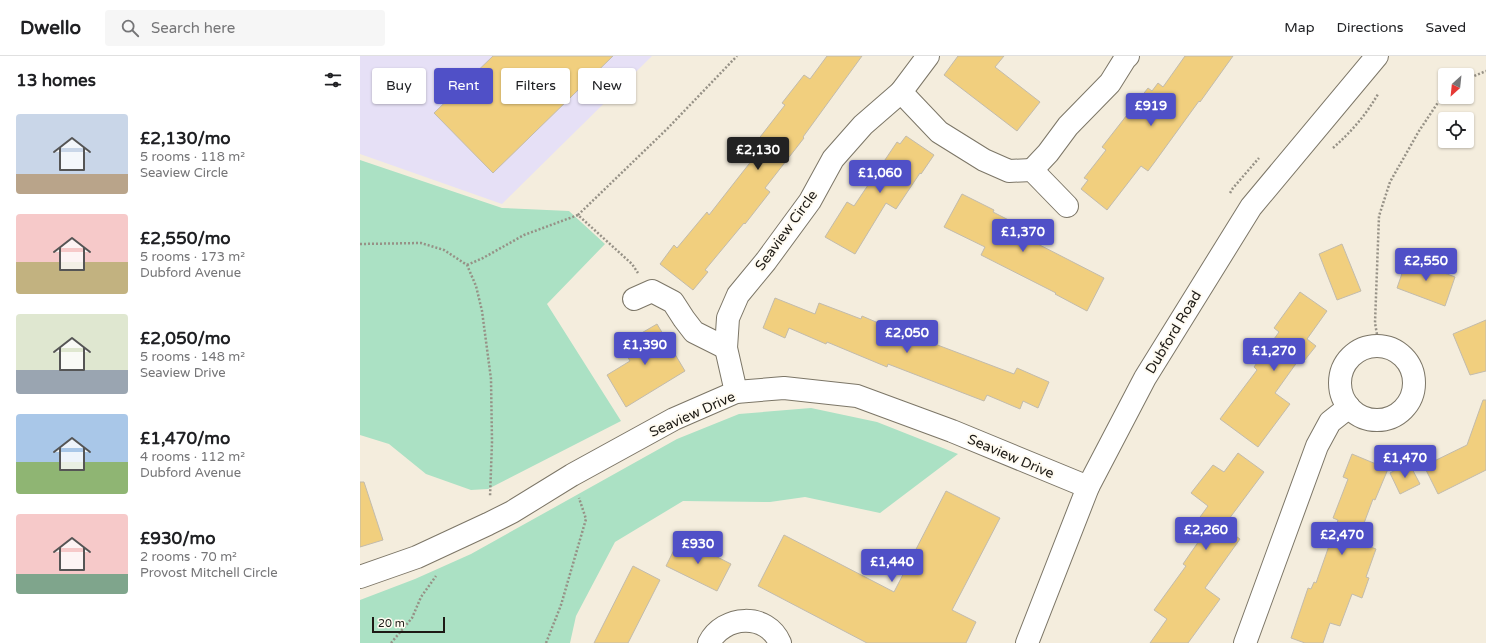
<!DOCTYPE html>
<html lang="en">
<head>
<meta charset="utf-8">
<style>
  :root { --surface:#fff; --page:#f6f6f6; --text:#202124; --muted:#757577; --line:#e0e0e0; --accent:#5050c7 }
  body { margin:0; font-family:"Varela Round",sans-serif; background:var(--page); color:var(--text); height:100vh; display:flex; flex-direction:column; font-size:15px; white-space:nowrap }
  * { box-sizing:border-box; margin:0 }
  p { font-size:13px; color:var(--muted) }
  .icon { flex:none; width:22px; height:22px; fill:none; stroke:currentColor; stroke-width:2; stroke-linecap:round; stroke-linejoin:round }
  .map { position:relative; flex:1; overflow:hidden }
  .sheet { display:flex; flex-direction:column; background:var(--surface); width:360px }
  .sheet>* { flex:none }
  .hud { position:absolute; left:12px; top:12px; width:380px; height:36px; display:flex; gap:8px }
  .needle { width:26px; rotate:207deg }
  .buttons { position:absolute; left:1078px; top:12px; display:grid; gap:8px }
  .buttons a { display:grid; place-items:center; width:36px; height:36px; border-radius:4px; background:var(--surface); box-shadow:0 1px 3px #0004; font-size:20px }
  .scale { position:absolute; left:12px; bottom:10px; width:73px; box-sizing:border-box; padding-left:4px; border:2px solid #1d1a15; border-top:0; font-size:11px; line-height:14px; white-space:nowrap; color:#1d1a15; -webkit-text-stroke:3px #fffbf1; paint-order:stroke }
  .price { position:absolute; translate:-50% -34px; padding:0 9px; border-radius:4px; background:var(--accent); color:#fff; font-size:13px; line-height:26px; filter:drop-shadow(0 1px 2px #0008) }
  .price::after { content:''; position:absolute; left:50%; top:24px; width:12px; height:9px; margin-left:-6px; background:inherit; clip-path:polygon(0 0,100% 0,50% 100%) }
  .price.selected { background:#222; color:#fff }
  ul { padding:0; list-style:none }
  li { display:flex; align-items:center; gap:12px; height:100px; padding:0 16px }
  li span { display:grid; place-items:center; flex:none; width:112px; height:80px; border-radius:4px; color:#555 }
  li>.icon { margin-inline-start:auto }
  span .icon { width:48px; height:48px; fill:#fffc; stroke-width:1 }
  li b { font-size:17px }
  h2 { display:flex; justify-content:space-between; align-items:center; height:48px; padding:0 16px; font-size:17px }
  .chip { padding:0 14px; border-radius:4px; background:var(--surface); box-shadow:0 1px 3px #0004; font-size:14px; line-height:36px }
  .chip.selected { background:var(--accent); color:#fff }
  header { display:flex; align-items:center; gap:24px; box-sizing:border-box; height:56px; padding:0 20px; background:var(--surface); border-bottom:1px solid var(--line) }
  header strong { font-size:19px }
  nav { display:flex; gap:22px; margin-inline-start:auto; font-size:14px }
  .search { width:280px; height:36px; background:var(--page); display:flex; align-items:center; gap:10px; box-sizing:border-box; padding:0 14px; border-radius:4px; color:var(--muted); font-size:15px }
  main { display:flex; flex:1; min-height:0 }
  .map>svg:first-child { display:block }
  .industrial { fill:#e6e0f6 }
  .green { fill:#abe1c4 }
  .building { fill:#f1cf7e; stroke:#c2bbac }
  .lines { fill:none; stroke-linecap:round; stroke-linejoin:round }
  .minor-casing { stroke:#7c7667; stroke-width:24 }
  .path { stroke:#969186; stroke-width:2.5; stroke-dasharray:2 2; stroke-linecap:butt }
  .minor { stroke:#fff; stroke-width:22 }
  .labels { text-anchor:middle; stroke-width:4; stroke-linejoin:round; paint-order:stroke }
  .street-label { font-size:14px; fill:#1d1a15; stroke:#fffbf1 }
</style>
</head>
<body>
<header>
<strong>Dwello</strong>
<div class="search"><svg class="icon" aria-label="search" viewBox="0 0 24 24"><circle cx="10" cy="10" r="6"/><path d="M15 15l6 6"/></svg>Search here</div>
<nav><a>Map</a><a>Directions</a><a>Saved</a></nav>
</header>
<main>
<section class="sheet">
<h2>13 homes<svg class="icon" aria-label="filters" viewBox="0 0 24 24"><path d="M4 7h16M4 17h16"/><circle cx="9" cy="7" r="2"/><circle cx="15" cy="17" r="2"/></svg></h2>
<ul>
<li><span style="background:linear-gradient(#c9d6e8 75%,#b9a48a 0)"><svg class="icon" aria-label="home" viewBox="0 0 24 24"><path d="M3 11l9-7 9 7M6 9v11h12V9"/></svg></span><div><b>£2,130/mo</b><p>5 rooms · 118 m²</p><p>Seaview Circle</p></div></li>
<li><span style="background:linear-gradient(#f6c9c9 60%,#c2b280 0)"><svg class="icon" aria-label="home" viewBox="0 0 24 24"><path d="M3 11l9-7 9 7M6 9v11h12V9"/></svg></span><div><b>£2,550/mo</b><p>5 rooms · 173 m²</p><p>Dubford Avenue</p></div></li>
<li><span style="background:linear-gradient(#dfe7d0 70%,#9aa5b1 0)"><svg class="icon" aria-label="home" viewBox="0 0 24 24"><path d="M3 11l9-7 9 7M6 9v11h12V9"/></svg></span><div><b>£2,050/mo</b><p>5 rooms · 148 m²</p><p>Seaview Drive</p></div></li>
<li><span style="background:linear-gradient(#a9c7e8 60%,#8fb573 0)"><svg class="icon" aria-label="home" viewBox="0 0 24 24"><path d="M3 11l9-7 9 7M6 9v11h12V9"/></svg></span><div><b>£1,470/mo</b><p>4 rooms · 112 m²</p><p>Dubford Avenue</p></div></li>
<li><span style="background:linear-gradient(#f6c9c9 75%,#7fa58c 0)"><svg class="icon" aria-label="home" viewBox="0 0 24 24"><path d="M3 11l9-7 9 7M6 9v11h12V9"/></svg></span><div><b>£930/mo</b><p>2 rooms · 70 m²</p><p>Provost Mitchell Circle</p></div></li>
</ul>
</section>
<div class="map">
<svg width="1126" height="587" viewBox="0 0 1126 587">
  <rect width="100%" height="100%" fill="#f4eddd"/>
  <path class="industrial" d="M 0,0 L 292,0 L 142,148 L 0,98 Z"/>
  <g class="green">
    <path d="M 0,104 L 142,152 L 209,155 L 245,188 L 187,248 L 261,365 L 128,433 L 111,434 L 66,418 L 29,388 L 0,379 Z"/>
    <path d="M 451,352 L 517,366 L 598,398 L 520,457 L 445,441 L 410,446 L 323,445 L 255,486 L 216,560 L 210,587 L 0,587 L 0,544 L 55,523 L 111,498 L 317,383 L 379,358 Z"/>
  </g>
  <g class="building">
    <path d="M 133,0 L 253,0 L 133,117 L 74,57 Z"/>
    <path d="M 467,0 L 502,0 L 443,81 L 444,82 L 405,132 L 410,136 L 385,168 L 384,167 L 345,214 L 348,216 L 333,234 L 300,208 L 314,189 L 317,192 L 347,156 L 349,159 L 396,99 L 390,94 L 425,49 L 422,47 L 444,19 L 450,23 Z"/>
    <path d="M 598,0 L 644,0 L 635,11 L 680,46 L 657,75 L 584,19 Z"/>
    <path d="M 825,0 L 873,0 L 840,46 L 839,45 L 794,107 L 788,115 L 781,110 L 747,154 L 721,133 L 728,124 L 724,122 L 746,94 L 742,91 L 788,32 L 792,35 L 798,27 L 803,31 Z"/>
    <path d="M 546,80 L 574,99 L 561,118 L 560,117 L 536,153 L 526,147 L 495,198 L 465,181 L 487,146 L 494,150 L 537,86 L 540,88 Z"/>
    <path d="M 602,138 L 634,154 L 633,156 L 672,176 L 668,183 L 744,222 L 727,255 L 695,238 L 696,237 L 621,199 L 625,191 L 584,171 Z"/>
    <path d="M 982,188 L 1001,235 L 977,244 L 959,198 Z"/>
    <path d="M 1047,203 L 1095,221 L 1085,250 L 1037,232 Z"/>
    <path d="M 940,236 L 967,255 L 947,283 L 956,290 L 944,305 L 940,302 L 915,337 L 930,348 L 898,391 L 860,363 L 897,314 L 894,311 L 919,276 L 914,272 Z"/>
    <path d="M 415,242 L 455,258 L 459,247 L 501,263 L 502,260 L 558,284 L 559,282 L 654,318 L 657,312 L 689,326 L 678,352 L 663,345 L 660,353 L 627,339 L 624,345 L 528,308 L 527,311 L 467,286 L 466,288 L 429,272 L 425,282 L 403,272 Z"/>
    <path d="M 1126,264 L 1126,315 L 1110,319 L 1093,278 Z"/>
    <path d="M 297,268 L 325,315 L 266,351 L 247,319 L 270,305 L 261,289 Z"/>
    <path d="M 1123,344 L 1126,344 L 1126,414 L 1078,438 L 1064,410 L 1107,389 Z"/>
    <path d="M 878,397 L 904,416 L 863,471 L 880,483 L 845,532 L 860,543 L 828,587 L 790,587 L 807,563 L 794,554 L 826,510 L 823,508 L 841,482 L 830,475 L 848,450 L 831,437 L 853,409 L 864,416 Z"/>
    <path d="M 992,398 L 1028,413 L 1015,444 L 1013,443 L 997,486 L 1016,493 L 1006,521 L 1009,522 L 1002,542 L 992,538 L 980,570 L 970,567 L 963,587 L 945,587 L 931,582 L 948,532 L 951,533 L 954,526 L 956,527 L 978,464 L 973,462 L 988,423 L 983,421 Z"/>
    <path d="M 1049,407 L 1060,428 L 1040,438 L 1030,417 Z"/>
    <path d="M 0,426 L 4,426 L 23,484 L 0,491 Z"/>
    <path d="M 586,435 L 640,462 L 592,554 L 616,566 L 606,587 L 507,587 L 398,530 L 424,479 L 534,536 Z"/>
    <path d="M 320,482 L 371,508 L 357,535 L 306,510 Z"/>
    <path d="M 273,510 L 300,524 L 268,587 L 234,587 Z"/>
  </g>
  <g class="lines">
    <defs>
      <g id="minor">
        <path d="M 541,36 L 579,76 L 624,104 L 649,115 L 672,114 L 707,150"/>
        <path d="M 672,114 L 688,97 L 708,70 L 750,27 L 765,3 L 768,0"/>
        <path d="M 274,243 L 292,235 L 313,246 L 324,263 L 334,276 L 366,292"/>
        <circle cx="1017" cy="327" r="37"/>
        <path d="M 376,336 L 366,292 L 368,262 L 378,239 L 406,205 L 450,145 L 473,103 L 503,69 L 541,36 L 568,0"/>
        <path d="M 0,521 L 57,501 L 128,468 L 152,456 L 212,419 L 314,363 L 376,336 L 424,332 L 497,340 L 592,375 L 728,431"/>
        <path d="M 349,587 C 363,559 407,556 420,587"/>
        <path d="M 667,587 L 728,431 L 785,322 L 891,151 L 1017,0"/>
        <path d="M 885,587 L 957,390 L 970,366 L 989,351"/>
      </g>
    </defs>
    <use href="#minor" class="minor-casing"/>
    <g class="path">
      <path d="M 1107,23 L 1126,15"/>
      <path d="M 973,92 C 991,76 1006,59 1018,38"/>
      <path d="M 870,137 L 873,132 L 899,102"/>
      <path d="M 218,159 L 307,73 L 377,0"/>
      <path d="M 0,188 L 61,187 L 84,194 L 107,209 L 116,230 L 122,255 L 131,323 L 132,386 L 130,441"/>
      <path d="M 107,209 L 123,202 L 164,179 L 218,159 L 272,208 L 278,217"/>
      <path d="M 1019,290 L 1015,267 L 1019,160 L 1030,126 L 1059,75 L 1085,36"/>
      <path d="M 31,587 L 52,562 L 61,541 L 76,520"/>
      <path d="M 186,587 L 201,549 L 226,463 L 219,442"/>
    </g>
    <use href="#minor" class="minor"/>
  </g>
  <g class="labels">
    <g class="street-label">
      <text transform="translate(426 174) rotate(-54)" y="5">Seaview Circle</text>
      <text transform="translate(813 276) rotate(-59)" y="5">Dubford Road</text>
      <text transform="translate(332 358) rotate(-24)" y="5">Seaview Drive</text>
      <text transform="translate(651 400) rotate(23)" y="5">Seaview Drive</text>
    </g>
  </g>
</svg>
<div class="buttons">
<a><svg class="needle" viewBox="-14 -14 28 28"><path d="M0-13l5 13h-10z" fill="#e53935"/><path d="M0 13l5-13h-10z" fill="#757577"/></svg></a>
<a><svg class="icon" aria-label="locate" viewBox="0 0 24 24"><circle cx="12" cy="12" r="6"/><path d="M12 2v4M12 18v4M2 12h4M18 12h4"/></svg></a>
</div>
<div class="scale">20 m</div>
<b class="price" style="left:791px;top:71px">£919</b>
<b class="price selected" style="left:398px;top:115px">£2,130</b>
<b class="price" style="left:520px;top:138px">£1,060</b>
<b class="price" style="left:663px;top:197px">£1,370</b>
<b class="price" style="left:1066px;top:226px">£2,550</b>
<b class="price" style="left:547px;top:298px">£2,050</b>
<b class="price" style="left:285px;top:310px">£1,390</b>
<b class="price" style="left:914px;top:316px">£1,270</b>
<b class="price" style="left:1045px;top:423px">£1,470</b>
<b class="price" style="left:846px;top:495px">£2,260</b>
<b class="price" style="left:982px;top:500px">£2,470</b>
<b class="price" style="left:338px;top:509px">£930</b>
<b class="price" style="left:532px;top:527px">£1,440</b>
<div class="hud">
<a class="chip">Buy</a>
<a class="chip selected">Rent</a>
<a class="chip">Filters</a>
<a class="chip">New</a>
</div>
</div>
</main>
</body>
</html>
